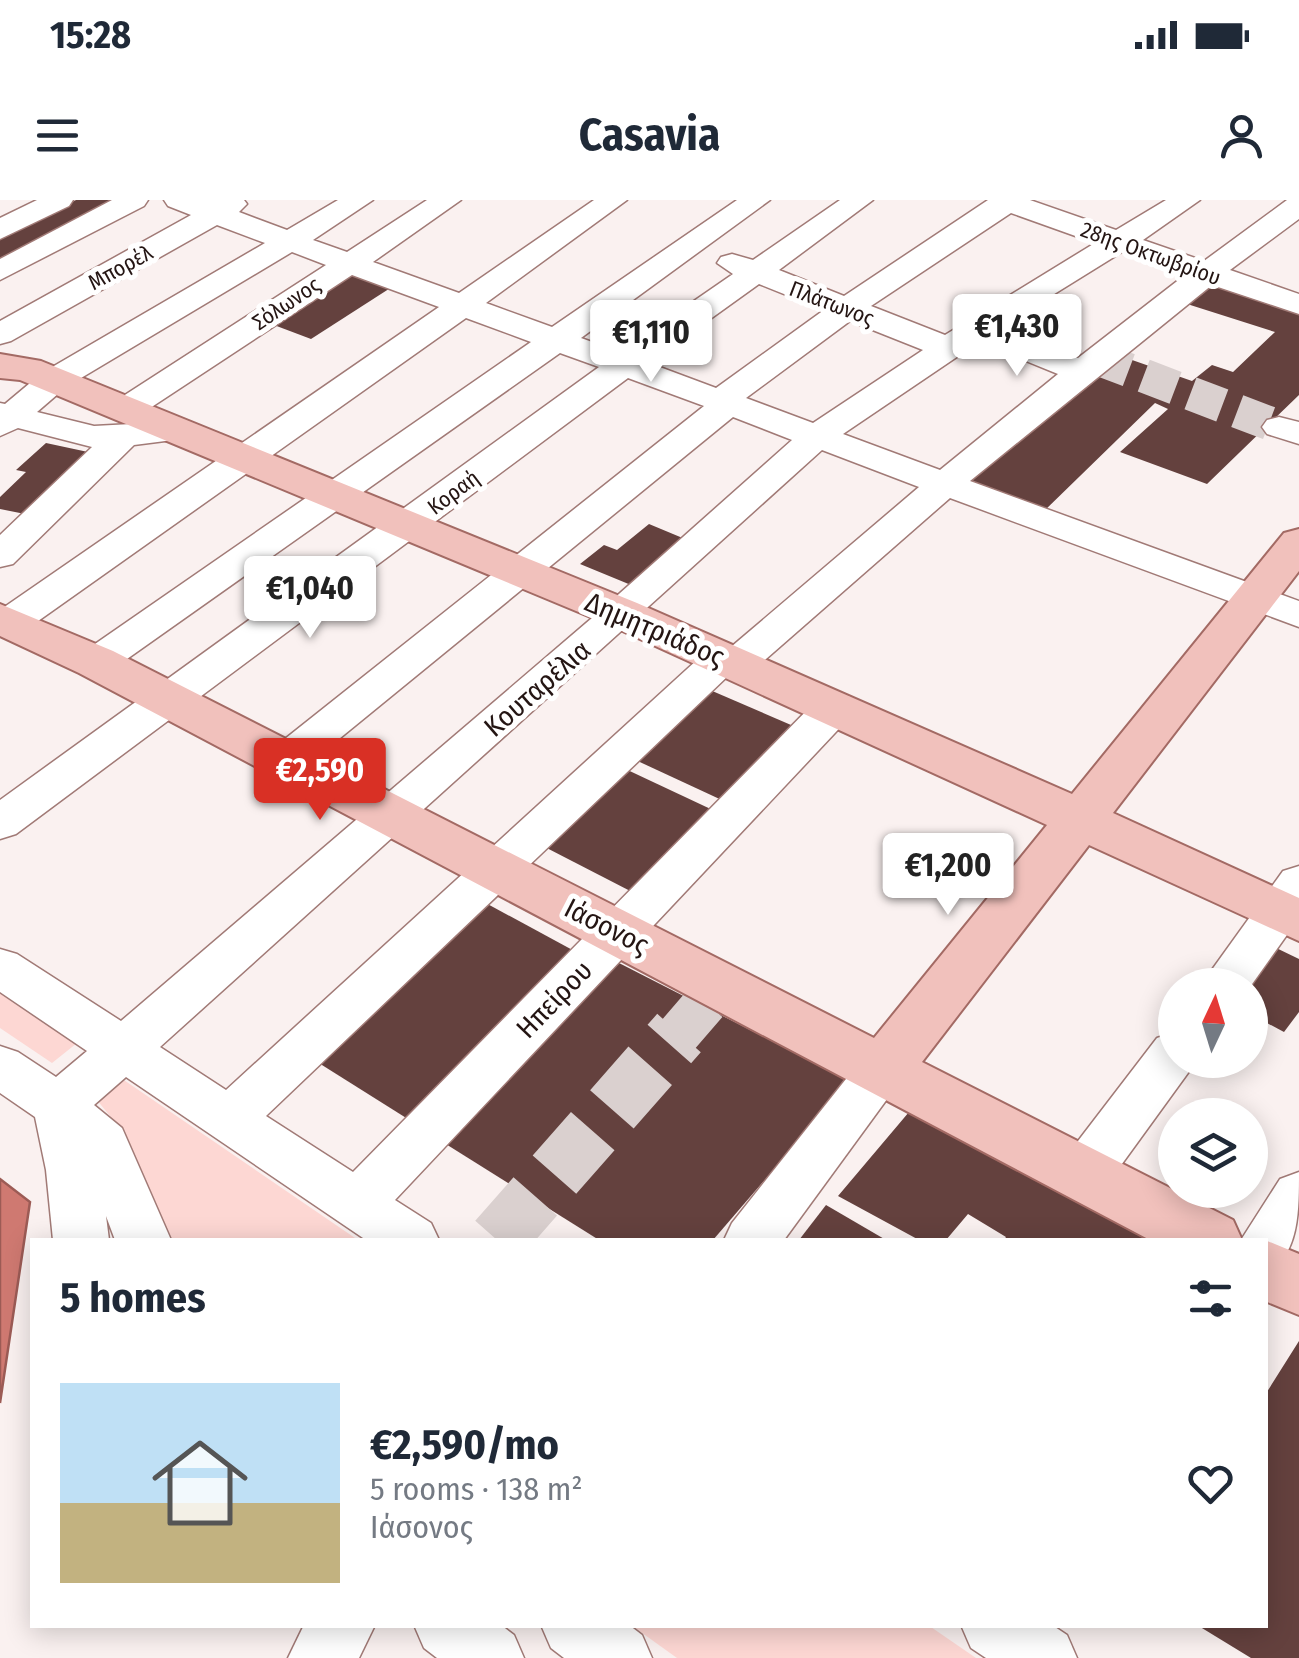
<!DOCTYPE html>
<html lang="en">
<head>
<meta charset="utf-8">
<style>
  :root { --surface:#fff; --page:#f2f2f3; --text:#1f2937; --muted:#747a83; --accent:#d93025 }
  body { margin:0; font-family:"Fira Sans Condensed",sans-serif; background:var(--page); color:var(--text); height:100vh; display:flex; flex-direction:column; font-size:38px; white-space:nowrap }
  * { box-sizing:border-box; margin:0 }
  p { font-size:32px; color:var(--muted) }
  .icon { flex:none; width:55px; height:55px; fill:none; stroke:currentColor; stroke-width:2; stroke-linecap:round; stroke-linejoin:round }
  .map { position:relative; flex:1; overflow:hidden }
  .details { position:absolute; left:30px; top:1038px; width:1238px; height:390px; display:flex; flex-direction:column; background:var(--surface); border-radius:0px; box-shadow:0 5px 25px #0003 }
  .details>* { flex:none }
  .needle { width:65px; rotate:4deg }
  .fabs { position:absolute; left:1158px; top:768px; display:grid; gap:20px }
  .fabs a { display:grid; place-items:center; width:110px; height:110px; border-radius:50%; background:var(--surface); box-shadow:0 5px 25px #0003; font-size:50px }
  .price { position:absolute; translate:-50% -85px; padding:0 22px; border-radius:10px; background:#fff; color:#222; font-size:32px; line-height:65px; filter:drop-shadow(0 2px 5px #0008) }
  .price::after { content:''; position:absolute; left:50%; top:60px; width:30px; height:22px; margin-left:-15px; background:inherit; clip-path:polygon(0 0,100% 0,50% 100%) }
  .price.current { background:var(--accent); color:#fff }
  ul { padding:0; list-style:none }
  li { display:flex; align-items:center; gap:30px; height:250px; padding:0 30px }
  li span { display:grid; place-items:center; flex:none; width:280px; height:200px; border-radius:0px; color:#555 }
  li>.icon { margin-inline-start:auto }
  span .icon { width:120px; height:120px; fill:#fffc; stroke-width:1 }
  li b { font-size:42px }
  h2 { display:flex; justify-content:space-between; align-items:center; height:120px; padding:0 30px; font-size:42px }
  .status { display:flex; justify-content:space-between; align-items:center; height:70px; padding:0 50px; background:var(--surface); direction:ltr }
  .status svg { height:28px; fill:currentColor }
  header { display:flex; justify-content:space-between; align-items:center; height:130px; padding:0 30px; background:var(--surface); font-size:45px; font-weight:700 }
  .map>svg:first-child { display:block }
  .green { fill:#fdd7d3 }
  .water { fill:#cf7971; stroke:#9c5b55; stroke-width:2.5 }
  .building { fill:#64413e }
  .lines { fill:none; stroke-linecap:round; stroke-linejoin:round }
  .minor-tunnel-far2 { stroke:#dad0cf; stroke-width:34; stroke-dasharray:34 16; stroke-linecap:butt }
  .minor-tunnel-far1 { stroke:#dad0cf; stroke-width:44; stroke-dasharray:44 21; stroke-linecap:butt }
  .minor-tunnel { stroke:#dad0cf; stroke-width:58; stroke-dasharray:58 29; stroke-linecap:butt }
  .minor-casing { stroke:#a17a76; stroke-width:3 }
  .major-casing { stroke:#a36a64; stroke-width:4 }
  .minor { fill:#fff; fill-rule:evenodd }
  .major { fill:#f1c1bc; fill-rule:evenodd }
  .labels { text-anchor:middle; stroke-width:10; stroke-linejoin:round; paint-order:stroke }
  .far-street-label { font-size:22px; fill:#241513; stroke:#fff }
  .street-label { font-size:28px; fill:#241513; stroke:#fff }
</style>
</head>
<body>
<div class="status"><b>15:28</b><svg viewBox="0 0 49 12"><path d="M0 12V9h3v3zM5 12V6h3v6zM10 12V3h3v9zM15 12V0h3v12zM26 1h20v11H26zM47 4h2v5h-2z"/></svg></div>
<header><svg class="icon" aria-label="menu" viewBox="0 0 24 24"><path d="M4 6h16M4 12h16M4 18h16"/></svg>Casavia<svg class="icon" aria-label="person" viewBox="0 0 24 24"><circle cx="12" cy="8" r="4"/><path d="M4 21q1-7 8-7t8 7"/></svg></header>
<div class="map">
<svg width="1299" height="1458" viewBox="0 0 1299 1458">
  <rect width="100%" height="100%" fill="#faf1f0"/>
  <g class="green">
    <path d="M 0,792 L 77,843 L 52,863 L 0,828 Z"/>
    <path d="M 115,874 L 358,1040 L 161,1040 L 110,916 L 92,894 Z"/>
    <path d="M 631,1425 L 928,1425 L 976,1458 L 677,1458 Z"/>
  </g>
  <path class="water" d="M 0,979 L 30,1002 L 0,1203 Z"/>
  <g class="building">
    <path d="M 76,0 L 131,0 L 0,69 L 0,39 Z"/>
    <path d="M 348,68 L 395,85 L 311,139 L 266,122 Z"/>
    <path d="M 1215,81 L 1299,111 L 1299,195 L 1207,284 L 1120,252 L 1168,209 L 1155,203 L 1041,314 L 961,283 L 1115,154 L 1192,181 L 1212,165 L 1233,172 L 1275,132 L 1184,103 Z"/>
    <path d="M 46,243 L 88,252 L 25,314 L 0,309 L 0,297 L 26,272 L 16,270 Z"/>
    <path d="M 649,324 L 685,339 L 631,385 L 580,364 L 604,345 L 617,350 Z"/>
    <path d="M 703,487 L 798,528 L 726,602 L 629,557 Z"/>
    <path d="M 619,566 L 717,612 L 638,695 L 537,643 Z"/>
    <path d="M 482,701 L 578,753 L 411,921 L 314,860 Z"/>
    <path d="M 1266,743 L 1299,759 L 1299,812 L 1284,832 L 1250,814 L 1250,785 Z"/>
    <path d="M 619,763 L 850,881 L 713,1040 L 599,1040 L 441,941 Z"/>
    <path d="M 909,912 L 1044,983 L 1149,1040 L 1004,1040 L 1006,1037 L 968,1014 L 946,1040 L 919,1040 L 838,996 Z"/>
    <path d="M 826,1005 L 886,1040 L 799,1040 Z"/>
    <path d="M 1299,1141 L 1299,1458 L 1251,1458 L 1197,1425 L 1265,1425 L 1265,1195 Z"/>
  </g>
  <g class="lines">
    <path class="minor-tunnel-far2" d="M 1097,158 L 1279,227"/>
    <path class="minor-tunnel-far1" d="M 677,836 L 721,785"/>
    <path class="minor-tunnel" d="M 497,1040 L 679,833"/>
    <defs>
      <g id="minor">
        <path d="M 37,0 L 73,0 L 69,6 L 0,39 L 0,18 Z"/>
        <path d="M 112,0 L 148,0 L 144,6 L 0,80 L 0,59 Z"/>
        <path d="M 164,0 L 244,0 L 247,4 L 239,12 L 287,30 L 338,0 L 373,0 L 313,40 L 347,52 L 427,0 L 461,0 L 373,62 L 459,93 L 594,0 L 627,0 L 486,103 L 552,127 L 737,0 L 770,0 L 581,138 L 620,152 L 733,74 L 717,63 L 721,57 L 732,54 L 753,60 L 840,0 L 873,0 L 779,70 L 844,96 L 988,0 L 1030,0 L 1116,30 L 1166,0 L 1200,0 L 1143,40 L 1204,61 L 1287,0 L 1299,0 L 1299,19 L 1230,70 L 1299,94 L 1299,114 L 1212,85 L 970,281 L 1299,401 L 1299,427 L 950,298 L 750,473 L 729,475 L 266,916 L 353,972 L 820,497 L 835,493 L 850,497 L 856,507 L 850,517 L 395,1000 L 431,1023 L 439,1040 L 366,1040 L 126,877 L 94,905 L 122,928 L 171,1040 L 115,1040 L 106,1016 L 109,1040 L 53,1040 L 46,970 L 35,917 L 0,893 L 0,846 L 18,852 L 56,877 L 87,851 L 0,792 L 0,749 L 17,754 L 121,821 L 592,418 L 792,240 L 733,217 L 301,570 L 286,575 L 271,570 L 264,560 L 271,550 L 704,206 L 628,178 L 16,634 L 0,639 L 0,600 L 599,167 L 560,153 L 110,471 L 96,475 L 82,471 L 76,462 L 82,453 L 531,142 L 466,118 L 24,431 L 10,434 L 0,432 L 0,410 L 439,107 L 352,75 L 138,216 L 126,219 L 114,216 L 109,209 L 114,202 L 326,65 L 292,52 L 66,187 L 37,212 L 94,226 L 169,222 L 181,225 L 186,232 L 181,239 L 134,245 L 13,364 L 0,367 L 0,335 L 92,247 L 18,228 L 0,236 L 0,203 L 5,204 L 42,173 L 265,43 L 217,25 L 11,141 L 0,144 L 0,121 L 191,15 L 168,6 ZM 1011,13 L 1095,43 L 945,135 L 871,106 ZM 1122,52 L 1185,75 L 1078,158 L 1001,127 ZM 759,84 L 824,110 L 716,188 L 649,163 ZM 850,121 L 923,150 L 813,223 L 746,198 ZM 979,142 L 1058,174 L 940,270 L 843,234 ZM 822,250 L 919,287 L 731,447 L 709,449 L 226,890 L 160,847 Z"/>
        <path d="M 1279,217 L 1299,222 L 1299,244 L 1267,234 L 1262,227 L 1267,220 Z"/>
        <path d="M 1299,666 L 1299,718 L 1250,787 L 1201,785 L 1283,671 Z"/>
        <path d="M 1175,832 L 1175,860 L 1196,860 L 1193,866 L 1103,990 L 1084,997 L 1065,990 L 1057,974 L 1065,958 L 1157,838 Z"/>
        <path d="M 883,849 L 901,855 L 909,869 L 784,1040 L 724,1040 L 732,1023 L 865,855 Z"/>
        <path d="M 1299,972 C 1299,1012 1299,1057 1265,1073 L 1265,1040 L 1241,1040 L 1280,979 Z"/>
        <path d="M 304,1425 L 375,1425 L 359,1458 L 288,1458 Z"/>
        <path d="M 414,1425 L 501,1425 L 514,1435 L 524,1458 L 437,1458 L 424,1448 Z"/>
        <path d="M 541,1425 L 629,1425 L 642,1435 L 652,1458 L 564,1458 L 551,1448 Z"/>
        <path d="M 961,1425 L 1052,1425 L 1067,1435 L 1077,1458 L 986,1458 L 971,1448 Z"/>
      </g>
      <g id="major">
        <path d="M 0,154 L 41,161 L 637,403 L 1072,594 L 1284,333 L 1299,329 L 1299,371 L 1113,613 L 1299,698 L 1299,741 L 1089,645 L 922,862 L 1233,1020 L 1242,1040 L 1150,1040 L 79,473 L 0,436 L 0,404 L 113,451 L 874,838 L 1047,625 L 605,423 L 20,180 L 0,178 Z"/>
        <path d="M 1265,1040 L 1299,1054 L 1299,1115 L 1265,1101 Z"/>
      </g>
    </defs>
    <use href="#minor" class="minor-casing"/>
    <use href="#major" class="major-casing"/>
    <use href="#minor" class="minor"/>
    <use href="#major" class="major"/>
  </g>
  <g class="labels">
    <g class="far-street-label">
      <text transform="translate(1151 53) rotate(20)" y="8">28ης Οκτωβρίου</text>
      <text transform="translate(120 67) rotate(-29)" y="8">Μπορέλ</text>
      <text transform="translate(286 103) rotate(-34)" y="8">Σόλωνος</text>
      <text transform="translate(832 103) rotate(21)" y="8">Πλάτωνος</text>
      <text transform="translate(453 292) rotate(-37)" y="8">Κοραή</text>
    </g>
    <g class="street-label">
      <text transform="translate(655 429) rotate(23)" y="10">Δημητριάδος</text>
      <text transform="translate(537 488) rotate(-41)" y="10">Κουταρέλια</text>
      <text transform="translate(607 726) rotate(27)" y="10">Ιάσονος</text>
      <text transform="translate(554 799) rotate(-46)" y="10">Ηπείρου</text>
    </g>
  </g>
</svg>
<div class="fabs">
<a><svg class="needle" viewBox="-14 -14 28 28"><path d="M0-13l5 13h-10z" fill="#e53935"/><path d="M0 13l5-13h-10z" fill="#747a83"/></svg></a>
<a><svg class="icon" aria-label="layers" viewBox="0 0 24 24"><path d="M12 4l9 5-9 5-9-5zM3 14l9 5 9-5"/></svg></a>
</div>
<b class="price" style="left:1017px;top:179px">€1,430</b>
<b class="price" style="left:651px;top:185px">€1,110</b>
<b class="price" style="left:310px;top:441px">€1,040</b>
<b class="price current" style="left:320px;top:623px">€2,590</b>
<b class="price" style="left:948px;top:718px">€1,200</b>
<section class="details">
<h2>5 homes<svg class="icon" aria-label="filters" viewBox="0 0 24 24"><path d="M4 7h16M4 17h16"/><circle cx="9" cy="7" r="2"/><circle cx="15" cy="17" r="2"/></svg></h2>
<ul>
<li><span style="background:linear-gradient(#bfe0f5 60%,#c2b280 0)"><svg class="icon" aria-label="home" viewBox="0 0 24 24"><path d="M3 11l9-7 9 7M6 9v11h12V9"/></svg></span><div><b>€2,590/mo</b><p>5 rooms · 138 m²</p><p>Ιάσονος</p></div><svg class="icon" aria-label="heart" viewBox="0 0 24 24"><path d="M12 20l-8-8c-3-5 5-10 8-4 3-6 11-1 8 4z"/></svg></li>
</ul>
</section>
</div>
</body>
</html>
